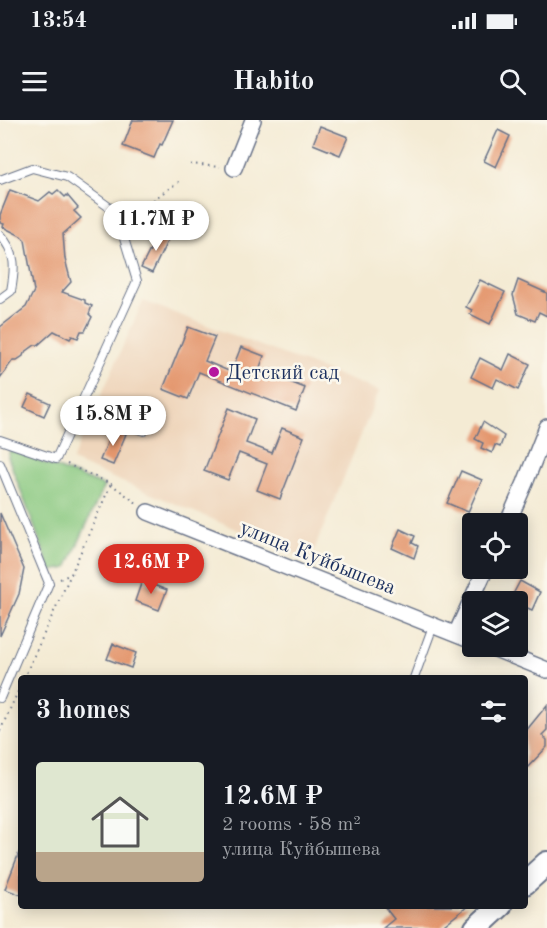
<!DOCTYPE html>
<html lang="en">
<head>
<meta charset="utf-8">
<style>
  :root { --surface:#171b24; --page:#20242c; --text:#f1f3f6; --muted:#9ea1a6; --line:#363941; --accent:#d93025 }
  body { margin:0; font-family:"Old Standard TT",serif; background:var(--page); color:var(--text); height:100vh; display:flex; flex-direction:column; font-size:22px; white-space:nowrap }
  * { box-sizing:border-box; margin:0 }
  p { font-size:20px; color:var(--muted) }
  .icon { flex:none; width:33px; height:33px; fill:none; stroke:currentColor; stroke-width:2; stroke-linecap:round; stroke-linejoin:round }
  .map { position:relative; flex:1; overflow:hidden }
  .drawer { position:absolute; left:18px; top:555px; width:510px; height:234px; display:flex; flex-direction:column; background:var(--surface); border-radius:6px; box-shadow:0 3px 15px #0003 }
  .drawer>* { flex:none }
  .controls { position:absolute; left:462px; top:393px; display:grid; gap:12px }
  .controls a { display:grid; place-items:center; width:66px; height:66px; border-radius:6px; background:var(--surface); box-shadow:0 3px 15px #0003; font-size:30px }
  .price { position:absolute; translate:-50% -51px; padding:0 14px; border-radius:21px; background:#fff; color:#222; font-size:20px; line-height:39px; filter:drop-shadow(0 2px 3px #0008) }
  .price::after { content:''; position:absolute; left:50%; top:36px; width:18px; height:14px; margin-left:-9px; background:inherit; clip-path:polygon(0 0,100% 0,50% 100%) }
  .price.selected { background:var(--accent); color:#fff }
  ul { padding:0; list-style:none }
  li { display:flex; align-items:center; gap:18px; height:150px; padding:0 18px }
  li+li { border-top:2px solid var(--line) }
  li span { display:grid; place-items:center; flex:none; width:168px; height:120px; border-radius:6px; color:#555 }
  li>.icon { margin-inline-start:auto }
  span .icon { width:72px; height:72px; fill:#fffc; stroke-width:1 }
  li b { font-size:26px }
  h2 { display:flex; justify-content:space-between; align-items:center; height:72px; padding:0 18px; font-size:26px }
  .status { display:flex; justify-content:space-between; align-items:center; height:42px; padding:0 30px; background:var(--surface); direction:ltr }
  .status svg { height:16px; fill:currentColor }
  header { display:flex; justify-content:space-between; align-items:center; height:78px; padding:0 18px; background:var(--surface); font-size:27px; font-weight:800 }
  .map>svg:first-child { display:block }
  .built { fill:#efd6bc }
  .green { fill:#88c87f; stroke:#527c6e; stroke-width:1.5 }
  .building { fill:#e4976e }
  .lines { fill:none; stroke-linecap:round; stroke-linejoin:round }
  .lane-casing { stroke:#677187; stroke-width:10 }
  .street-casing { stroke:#677187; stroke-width:18 }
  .secondary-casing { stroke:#677187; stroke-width:26 }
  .path { stroke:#677187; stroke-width:2; stroke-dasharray:1.5 4.5; stroke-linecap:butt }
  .lane { stroke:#fff; stroke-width:8 }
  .street { stroke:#fff; stroke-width:15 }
  .secondary { stroke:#fff; stroke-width:22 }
  .poi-dot { fill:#b5179e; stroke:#fbf7ec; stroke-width:2 }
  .labels { text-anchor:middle; stroke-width:5; stroke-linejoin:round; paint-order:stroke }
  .poi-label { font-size:21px; fill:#1b2f5e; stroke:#fbf7ec; text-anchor:start }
  .street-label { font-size:21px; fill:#1b2f5e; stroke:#fbf7ec }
</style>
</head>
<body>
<div class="status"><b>13:54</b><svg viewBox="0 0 49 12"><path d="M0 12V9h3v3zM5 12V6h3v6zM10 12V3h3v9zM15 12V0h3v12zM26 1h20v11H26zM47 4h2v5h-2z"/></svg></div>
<header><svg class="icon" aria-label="menu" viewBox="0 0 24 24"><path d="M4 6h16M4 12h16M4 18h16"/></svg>Habito<svg class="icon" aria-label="search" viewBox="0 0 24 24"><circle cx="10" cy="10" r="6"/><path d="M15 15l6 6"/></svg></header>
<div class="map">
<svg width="547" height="808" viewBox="0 0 547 808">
  <rect width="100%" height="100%" fill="#fbf7ec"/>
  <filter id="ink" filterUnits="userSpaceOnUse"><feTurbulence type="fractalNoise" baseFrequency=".0167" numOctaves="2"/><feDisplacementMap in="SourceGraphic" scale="12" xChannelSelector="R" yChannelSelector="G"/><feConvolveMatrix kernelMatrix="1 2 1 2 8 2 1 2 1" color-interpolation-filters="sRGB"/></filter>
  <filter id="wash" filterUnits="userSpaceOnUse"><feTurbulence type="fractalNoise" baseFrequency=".008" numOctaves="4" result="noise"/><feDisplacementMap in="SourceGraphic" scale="24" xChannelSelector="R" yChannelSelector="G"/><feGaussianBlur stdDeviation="1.35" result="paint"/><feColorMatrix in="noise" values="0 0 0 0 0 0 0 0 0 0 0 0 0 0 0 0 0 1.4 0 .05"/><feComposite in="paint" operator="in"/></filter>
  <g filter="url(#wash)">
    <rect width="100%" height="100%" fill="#f4ebd4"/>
    <path class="built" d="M 143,181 L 379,271 L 310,440 L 72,341 Z"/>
    <path class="green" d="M 10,330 L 104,366 L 67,448 L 51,451 L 8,337 Z"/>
    <g id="blocks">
      <g class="building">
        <path d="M 133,0 L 173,0 L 162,25 L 160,24 L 154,38 L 123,26 Z"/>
        <path d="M 320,6 L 348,17 L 340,35 L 313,24 Z"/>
        <path d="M 498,10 L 510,16 L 496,47 L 484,41 Z"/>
        <path d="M 10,70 L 39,81 L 50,72 L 53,74 L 58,70 L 65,77 L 67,75 L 78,88 L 74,91 L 81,98 L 63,114 L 65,139 L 71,162 L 62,172 L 85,180 L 85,183 L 92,186 L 89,194 L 92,197 L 85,211 L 81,211 L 78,218 L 72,216 L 70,219 L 54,211 L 38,225 L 35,225 L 24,233 L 23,236 L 17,240 L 13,240 L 0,258 L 0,207 L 26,187 L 34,171 L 25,120 L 21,116 L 3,107 L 4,104 L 0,103 L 0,95 Z"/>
        <path d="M 160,110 L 170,115 L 152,153 L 141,148 Z"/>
        <path d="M 480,160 L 505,172 L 490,204 L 470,194 L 472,190 L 466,187 Z"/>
        <path d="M 518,160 L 547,173 L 547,196 L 539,192 L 535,201 L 518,194 L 513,175 Z"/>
        <path d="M 188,207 L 215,217 L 205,241 L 231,252 L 241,227 L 264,236 L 259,250 L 305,268 L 296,291 L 199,252 L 188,279 L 163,269 Z"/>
        <path d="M 510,234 L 530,244 L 518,270 L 497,259 L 493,268 L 471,257 L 480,238 L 503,250 Z"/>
        <path d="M 30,274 L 50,283 L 44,296 L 24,287 Z"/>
        <path d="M 229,288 L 255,299 L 246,323 L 272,333 L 282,308 L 304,317 L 280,379 L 257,370 L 267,344 L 239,333 L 228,360 L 204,351 Z"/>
        <path d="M 483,302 L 504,316 L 500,327 L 495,325 L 492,333 L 481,328 L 483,323 L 475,319 Z"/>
        <path d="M 113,309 L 126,314 L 113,345 L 100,340 Z"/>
        <path d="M 461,351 L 482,360 L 468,392 L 447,383 Z"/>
        <path d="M 0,393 L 24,449 L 19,474 L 0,516 Z"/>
        <path d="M 400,409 L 415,416 L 412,423 L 418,426 L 414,438 L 392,428 Z"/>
        <path d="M 142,461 L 167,470 L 159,490 L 135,481 Z"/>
        <path d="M 520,461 L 540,472 L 532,490 L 518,484 L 518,482 L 510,480 Z"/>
        <path d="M 113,524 L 136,533 L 131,548 L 107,539 Z"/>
        <path d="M 547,585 L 547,610 L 542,615 L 547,620 L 547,627 L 525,650 L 525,612 Z"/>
        <path d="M 20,730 L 21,731 L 21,775 L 5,769 Z"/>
        <path d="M 384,786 L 468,786 L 440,808 L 383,808 L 394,799 Z"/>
      </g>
    </g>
  </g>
  <g filter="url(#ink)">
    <use href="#blocks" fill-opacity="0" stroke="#677187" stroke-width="1.5"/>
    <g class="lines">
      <defs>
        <g id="lane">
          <path d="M 0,60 L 32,48 L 67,57 L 116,92 L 137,161 L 56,339 L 0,320"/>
          <path d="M 0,115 C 17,133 15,149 11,171 L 0,179"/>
          <path d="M 80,287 L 144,311"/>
          <path d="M 0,344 L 49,463 L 0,578"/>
          <path d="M 414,558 L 433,506"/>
        </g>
        <g id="street">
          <path d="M 234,48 L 253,0"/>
          <path d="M 148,392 L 472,521"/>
          <path d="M 507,404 L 525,363 L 547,307"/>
          <path d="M 456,514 L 486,448"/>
          <path d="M 488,526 L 547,550"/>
        </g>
        <g id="secondary">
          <path d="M 525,763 L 547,743"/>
          <path d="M 476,808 L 500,786"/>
        </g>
      </defs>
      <use href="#lane" class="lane-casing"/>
      <use href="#street" class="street-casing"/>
      <use href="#secondary" class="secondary-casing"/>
      <g class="path">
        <path d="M 190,44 L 220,47"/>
        <path d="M 131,100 L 157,77 L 180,61"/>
        <path d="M 67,344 L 111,364 L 138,384"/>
        <path d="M 60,459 L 71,454 L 111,364"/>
        <path d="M 24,558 L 71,454"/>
        <path d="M 0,611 L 21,565"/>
      </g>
      <use href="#lane" class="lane"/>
      <use href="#street" class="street"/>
      <use href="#secondary" class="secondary"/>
    </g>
  </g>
  <circle class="poi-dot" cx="214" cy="252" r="6"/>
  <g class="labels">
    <g class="poi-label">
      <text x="226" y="259">Детский сад</text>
    </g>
    <g class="street-label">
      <text transform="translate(318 437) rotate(22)" y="7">улица Куйбышева</text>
    </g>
  </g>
</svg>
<div class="controls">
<a><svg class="icon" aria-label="locate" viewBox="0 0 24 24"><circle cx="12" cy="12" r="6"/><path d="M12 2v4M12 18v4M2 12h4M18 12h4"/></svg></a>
<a><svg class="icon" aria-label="layers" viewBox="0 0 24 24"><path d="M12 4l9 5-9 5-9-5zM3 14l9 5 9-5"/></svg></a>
</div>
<b class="price" style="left:156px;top:132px">11.7M ₽</b>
<b class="price" style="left:113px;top:327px">15.8M ₽</b>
<b class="price selected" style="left:151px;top:475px">12.6M ₽</b>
<section class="drawer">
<h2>3 homes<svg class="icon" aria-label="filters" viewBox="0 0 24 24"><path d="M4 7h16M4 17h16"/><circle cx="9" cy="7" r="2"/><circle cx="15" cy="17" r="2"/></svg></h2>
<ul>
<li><span style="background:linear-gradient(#dfe7d0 75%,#b9a48a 0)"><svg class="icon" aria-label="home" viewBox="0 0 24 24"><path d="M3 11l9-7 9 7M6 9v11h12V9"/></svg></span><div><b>12.6M ₽</b><p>2 rooms · 58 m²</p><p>улица Куйбышева</p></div></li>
</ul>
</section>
</div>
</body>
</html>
